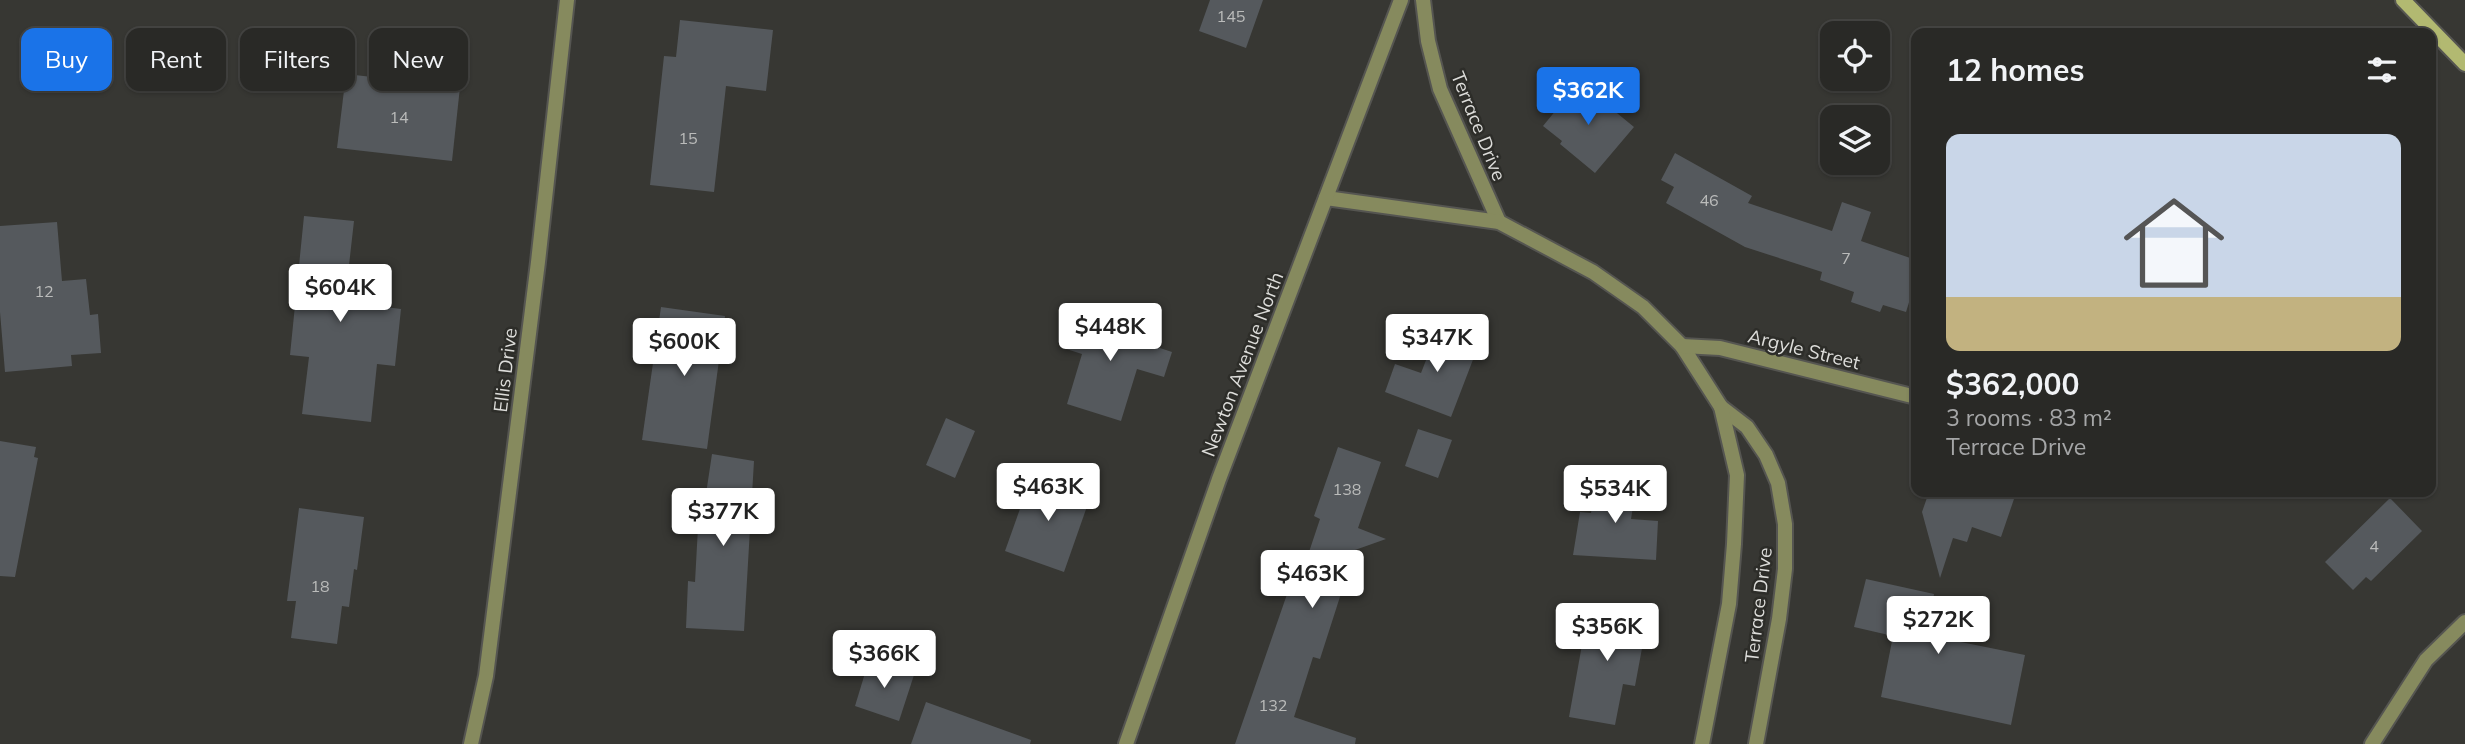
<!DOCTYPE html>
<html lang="en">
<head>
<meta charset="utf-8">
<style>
  :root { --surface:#292926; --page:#31312e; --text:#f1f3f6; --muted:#a5a6a7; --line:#454543; --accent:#1a73e8 }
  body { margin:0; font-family:Mulish,sans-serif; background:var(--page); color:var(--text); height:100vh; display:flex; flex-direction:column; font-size:26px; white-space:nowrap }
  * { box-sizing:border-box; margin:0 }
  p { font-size:23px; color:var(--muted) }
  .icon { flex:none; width:38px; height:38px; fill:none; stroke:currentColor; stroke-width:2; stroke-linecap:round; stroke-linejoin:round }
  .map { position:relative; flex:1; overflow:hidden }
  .details { position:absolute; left:1911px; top:28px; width:525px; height:469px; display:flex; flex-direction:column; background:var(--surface); border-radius:14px; box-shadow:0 2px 5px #0004,0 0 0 2px var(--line) }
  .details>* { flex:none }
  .guide { position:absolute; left:21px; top:28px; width:665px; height:63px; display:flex; gap:14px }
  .fabs { position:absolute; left:1820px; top:21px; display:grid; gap:14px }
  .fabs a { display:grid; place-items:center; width:70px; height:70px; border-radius:14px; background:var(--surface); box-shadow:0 2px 5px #0004,0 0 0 2px var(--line); font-size:35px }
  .price { position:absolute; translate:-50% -60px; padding:0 16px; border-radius:7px; background:#fff; color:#222; font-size:23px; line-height:46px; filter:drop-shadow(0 2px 4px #0008) }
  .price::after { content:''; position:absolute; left:50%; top:42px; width:21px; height:16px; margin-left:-10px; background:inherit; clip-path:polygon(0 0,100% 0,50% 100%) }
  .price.current { background:var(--accent); color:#fff }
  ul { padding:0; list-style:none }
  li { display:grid; align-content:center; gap:14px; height:371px; padding:0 35px }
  li span { display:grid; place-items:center; height:217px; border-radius:14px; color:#555 }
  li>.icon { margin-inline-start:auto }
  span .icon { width:126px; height:126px; fill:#fffc; stroke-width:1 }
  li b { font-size:30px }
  h2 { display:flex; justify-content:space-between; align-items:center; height:84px; padding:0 35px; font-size:30px }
  .tag { padding:0 24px; border-radius:14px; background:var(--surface); box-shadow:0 2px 5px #0004,0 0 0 2px var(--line); font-size:24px; line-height:63px }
  .tag.current { background:var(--accent); color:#fff }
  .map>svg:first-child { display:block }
  .building { fill:#55595d }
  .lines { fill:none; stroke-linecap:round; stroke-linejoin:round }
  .minor-casing { stroke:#555551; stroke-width:18 }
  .secondary-casing { stroke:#555551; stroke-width:18 }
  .minor { stroke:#868a5e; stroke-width:14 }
  .secondary { stroke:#b2b971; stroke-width:14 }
  .labels { text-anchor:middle; stroke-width:5; stroke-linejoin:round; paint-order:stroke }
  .number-label { font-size:16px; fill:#bbbcbb }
  .street-label { font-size:19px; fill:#ddddda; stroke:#2d2d29 }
</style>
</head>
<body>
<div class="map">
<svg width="2465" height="744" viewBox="0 0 2465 744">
  <rect width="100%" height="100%" fill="#373733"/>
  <g class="building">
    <path d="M 1210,0 L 1263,0 L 1246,48 L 1199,31 Z"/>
    <path d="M 680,20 L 773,30 L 766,91 L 726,86 L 714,192 L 650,185 L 664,56 L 676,57 Z"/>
    <path d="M 346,74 L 460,87 L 452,161 L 337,148 Z"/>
    <path d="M 1579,82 L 1634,127 L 1595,173 L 1560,144 L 1562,141 L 1543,126 Z"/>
    <path d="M 1675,153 L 1752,196 L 1748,203 L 1832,231 L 1842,202 L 1871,212 L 1861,241 L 1916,260 L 1916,280 L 1906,312 L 1883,305 L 1880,312 L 1851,302 L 1854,292 L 1820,280 L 1822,272 L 1745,247 L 1666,203 L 1674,187 L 1661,180 Z"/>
    <path d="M 304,216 L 354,221 L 348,274 L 388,279 L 385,307 L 401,309 L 395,366 L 377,364 L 371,422 L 302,414 L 309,357 L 290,355 Z"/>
    <path d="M 57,222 L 62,281 L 86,279 L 90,315 L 98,314 L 101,353 L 71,355 L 72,366 L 5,372 L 0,312 L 0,226 Z"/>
    <path d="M 661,307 L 725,316 L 707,449 L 642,440 Z"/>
    <path d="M 1096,312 L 1149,328 L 1145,343 L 1172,352 L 1164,377 L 1137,369 L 1121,421 L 1067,404 L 1082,354 L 1060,347 L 1069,318 L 1093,326 Z"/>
    <path d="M 1439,327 L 1479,344 L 1451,417 L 1385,392 L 1395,364 L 1421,373 Z"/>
    <path d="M 946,418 L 975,431 L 955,478 L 926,465 Z"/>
    <path d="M 1418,429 L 1452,440 L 1438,478 L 1405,466 Z"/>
    <path d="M 0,441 L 36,447 L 34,457 L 38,458 L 15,577 L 0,576 Z"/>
    <path d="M 1338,447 L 1381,462 L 1358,528 L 1386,539 L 1355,550 L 1320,659 L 1313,657 L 1294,717 L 1356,738 L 1355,744 L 1235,744 L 1293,577 L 1300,579 L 1320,519 L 1314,516 Z"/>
    <path d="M 712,454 L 754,461 L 744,631 L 686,628 L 688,581 L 695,582 L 698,527 L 701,527 Z"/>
    <path d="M 1032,475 L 1091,495 L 1064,572 L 1005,551 Z"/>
    <path d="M 1597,476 L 1637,482 L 1631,519 L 1658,521 L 1656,560 L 1573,555 L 1580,512 L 1591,513 Z"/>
    <path d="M 1929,492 L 1991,492 L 2014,499 L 2001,537 L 1972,527 L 1967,542 L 1953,538 L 1940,578 L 1922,512 Z"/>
    <path d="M 2390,498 L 2422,531 L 2371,581 L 2366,577 L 2353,590 L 2325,562 Z"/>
    <path d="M 299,508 L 364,517 L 357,570 L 354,569 L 349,607 L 342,606 L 337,644 L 291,638 L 296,601 L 287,601 Z"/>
    <path d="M 1866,579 L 1934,594 L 1933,600 L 1959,606 L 1951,640 L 2025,655 L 2011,725 L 1881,697 L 1893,636 L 1854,627 Z"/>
    <path d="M 1589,606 L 1648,616 L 1635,686 L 1623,684 L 1615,725 L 1569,717 Z"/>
    <path d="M 869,660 L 914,675 L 899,721 L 855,706 Z"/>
    <path d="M 926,702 L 1031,740 L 1030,744 L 911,744 Z"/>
  </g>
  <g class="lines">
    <defs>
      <g id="minor">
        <path d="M 1423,0 L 1428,41 L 1440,89 L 1499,222"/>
        <path d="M 1326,198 L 1499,222 L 1593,272 L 1643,307 L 1682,346 L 1721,407 L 1747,427 L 1766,455 L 1778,483 L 1785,524 L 1785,569 L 1779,619 L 1756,744"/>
        <path d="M 1682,346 L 1720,348 L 1916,397"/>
        <path d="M 471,744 L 486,676 L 538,262 L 567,0"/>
        <path d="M 1126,744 L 1219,479 L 1401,0"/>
        <path d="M 1702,744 L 1729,604 L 1734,544 L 1737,475 L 1721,407"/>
        <path d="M 2372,744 L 2426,660 L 2465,622"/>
      </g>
      <path id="secondary" d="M 2403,0 L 2465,64"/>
    </defs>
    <use href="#minor" class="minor-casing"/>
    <use href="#secondary" class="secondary-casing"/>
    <use href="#minor" class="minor"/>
    <use href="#secondary" class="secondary"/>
  </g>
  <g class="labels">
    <g class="number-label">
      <text x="1231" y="22">145</text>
      <text x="399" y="123">14</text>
      <text x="688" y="144">15</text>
      <text x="1709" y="206">46</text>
      <text x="1846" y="264">7</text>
      <text x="44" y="297">12</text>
      <text x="1347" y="495">138</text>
      <text x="2374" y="552">4</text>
      <text x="320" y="592">18</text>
      <text x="1273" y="711">132</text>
    </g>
    <g class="street-label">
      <text transform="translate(1479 126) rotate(68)" y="7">Terrace Drive</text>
      <text transform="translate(1804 349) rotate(14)" y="7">Argyle Street</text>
      <text transform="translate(1242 364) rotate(-69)" y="7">Newton Avenue North</text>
      <text transform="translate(505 370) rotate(-83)" y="7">Ellis Drive</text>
      <text transform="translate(1758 605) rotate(-83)" y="7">Terrace Drive</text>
    </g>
  </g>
</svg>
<div class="fabs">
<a><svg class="icon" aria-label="locate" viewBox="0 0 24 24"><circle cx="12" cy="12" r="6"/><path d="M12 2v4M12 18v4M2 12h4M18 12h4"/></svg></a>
<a><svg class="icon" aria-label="layers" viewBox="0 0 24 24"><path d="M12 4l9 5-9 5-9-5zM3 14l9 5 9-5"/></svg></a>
</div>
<b class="price current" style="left:1588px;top:127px">$362K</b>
<b class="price" style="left:340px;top:324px">$604K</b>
<b class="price" style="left:1110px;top:363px">$448K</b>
<b class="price" style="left:1437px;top:374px">$347K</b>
<b class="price" style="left:684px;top:378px">$600K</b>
<b class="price" style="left:1048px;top:523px">$463K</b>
<b class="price" style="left:1615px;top:525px">$534K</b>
<b class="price" style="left:723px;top:548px">$377K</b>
<b class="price" style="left:1312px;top:610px">$463K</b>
<b class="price" style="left:1938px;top:656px">$272K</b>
<b class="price" style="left:1607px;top:663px">$356K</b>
<b class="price" style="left:884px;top:690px">$366K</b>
<div class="guide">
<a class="tag current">Buy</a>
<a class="tag">Rent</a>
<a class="tag">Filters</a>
<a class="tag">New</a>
</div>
<section class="details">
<h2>12 homes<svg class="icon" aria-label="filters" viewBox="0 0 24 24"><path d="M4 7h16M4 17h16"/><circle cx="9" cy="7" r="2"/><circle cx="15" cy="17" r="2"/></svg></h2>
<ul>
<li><span style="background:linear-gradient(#c9d6e8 75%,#c2b280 0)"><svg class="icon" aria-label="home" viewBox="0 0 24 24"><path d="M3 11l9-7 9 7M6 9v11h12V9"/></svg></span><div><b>$362,000</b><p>3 rooms · 83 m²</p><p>Terrace Drive</p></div></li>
</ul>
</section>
</div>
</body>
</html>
